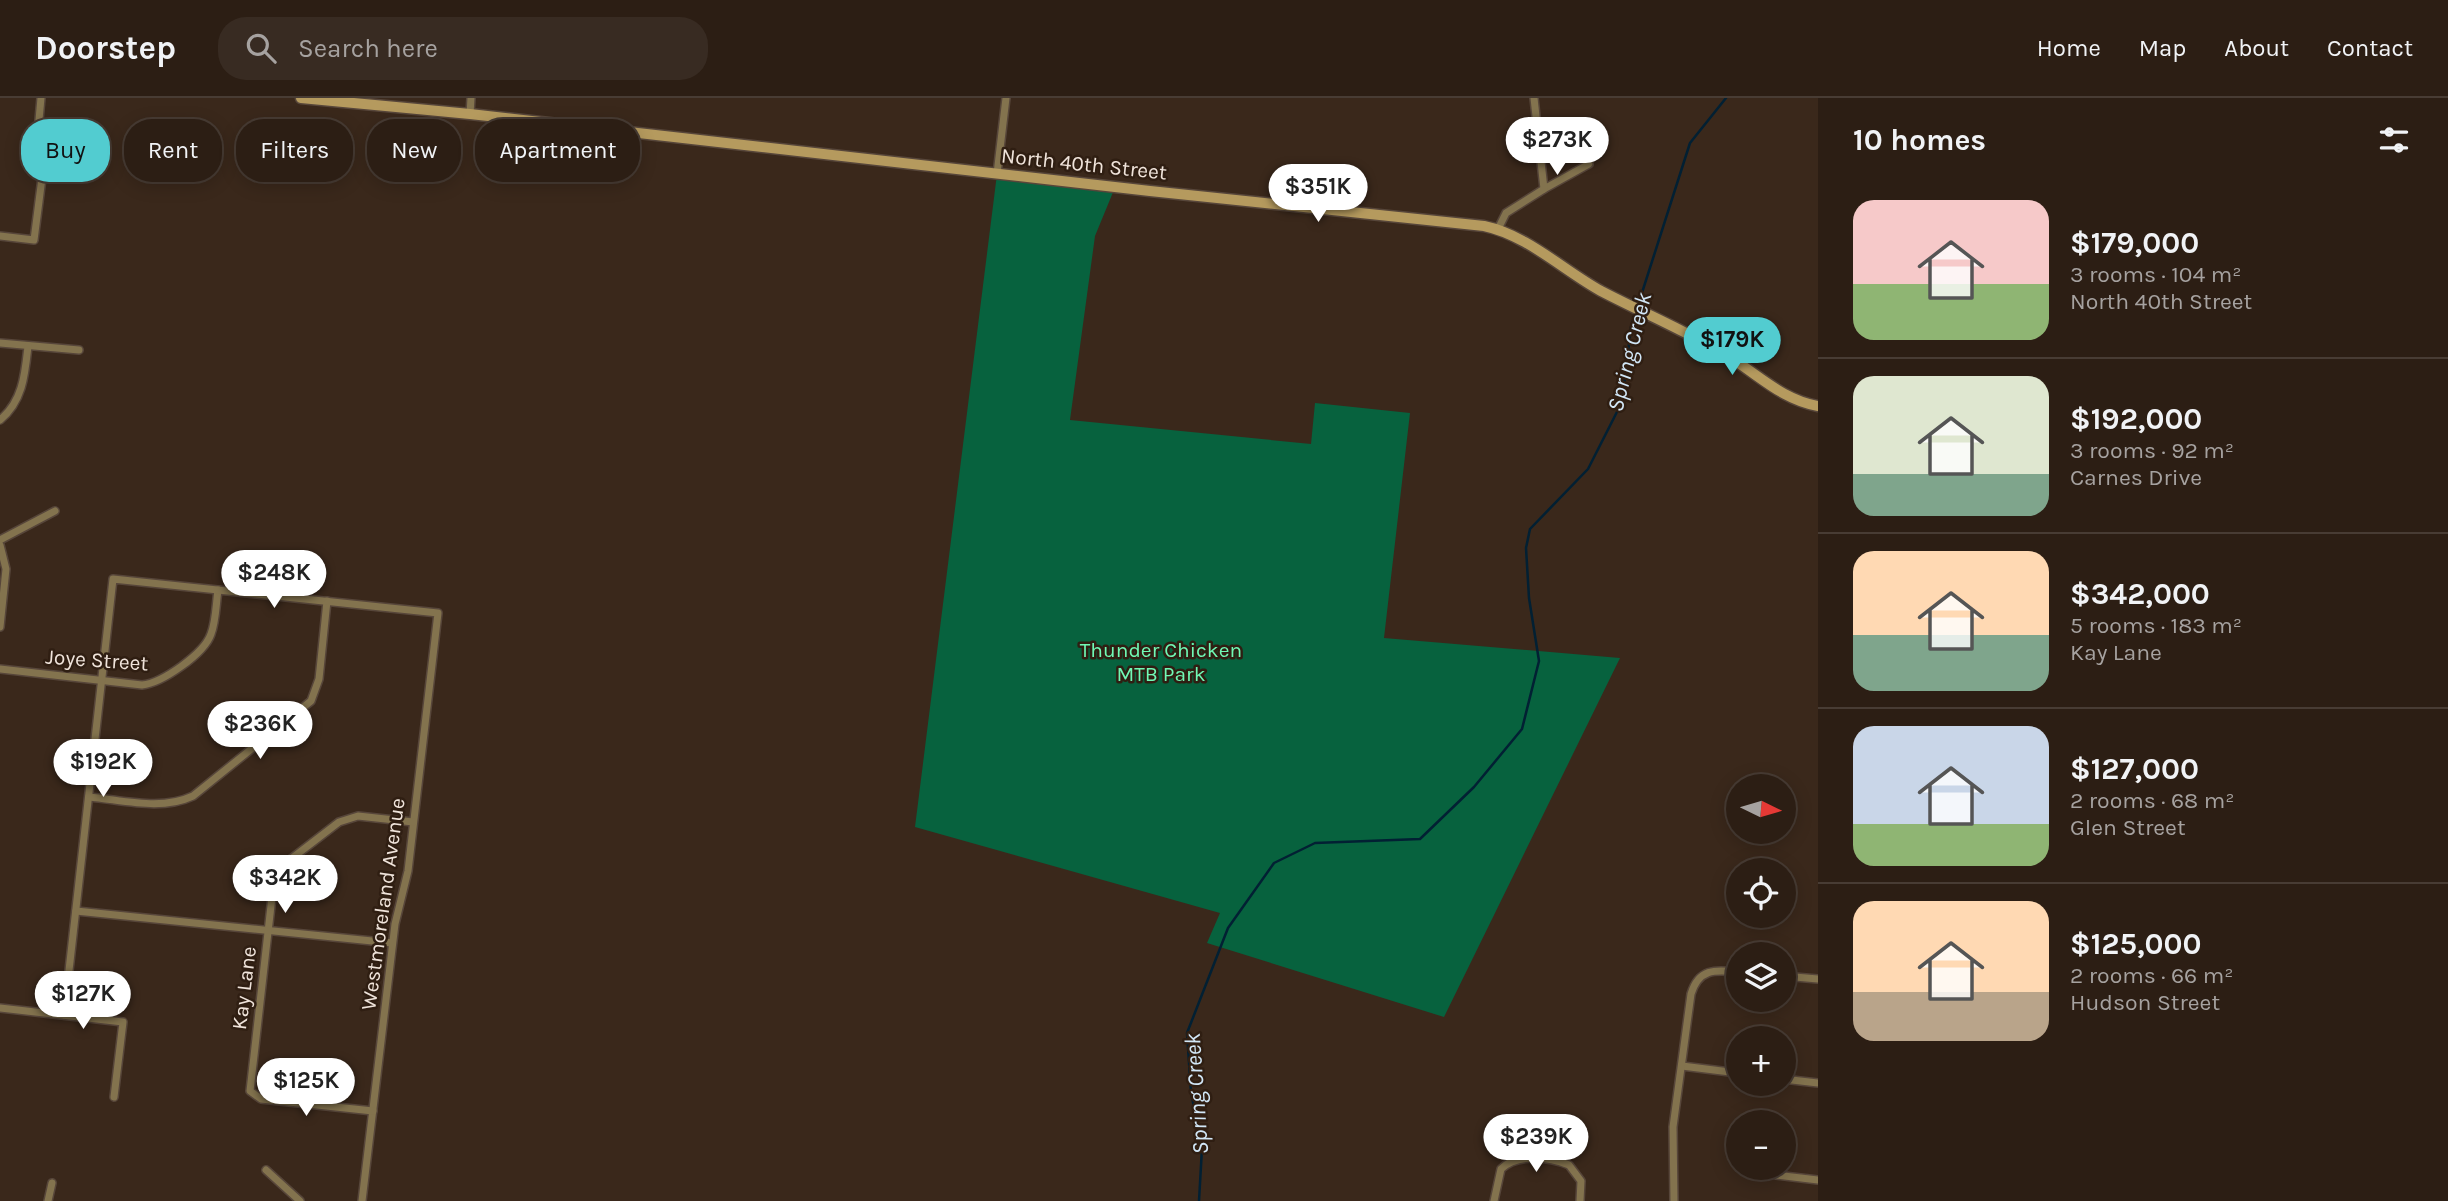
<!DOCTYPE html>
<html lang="en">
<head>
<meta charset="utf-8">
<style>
  :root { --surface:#2c1e14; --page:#382b22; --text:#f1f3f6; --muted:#a6a2a0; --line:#483c34; --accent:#52ccd0 }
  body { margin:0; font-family:Karla,sans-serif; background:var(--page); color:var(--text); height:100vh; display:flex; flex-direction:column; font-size:26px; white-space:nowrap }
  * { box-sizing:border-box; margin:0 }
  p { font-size:23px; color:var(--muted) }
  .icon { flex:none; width:38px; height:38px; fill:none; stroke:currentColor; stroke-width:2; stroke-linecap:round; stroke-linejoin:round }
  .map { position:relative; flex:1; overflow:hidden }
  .sheet { display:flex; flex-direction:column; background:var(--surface); width:630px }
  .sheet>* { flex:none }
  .banner { position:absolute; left:21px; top:21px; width:665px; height:63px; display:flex; gap:14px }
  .needle { width:46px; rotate:95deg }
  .buttons { position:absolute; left:1726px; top:676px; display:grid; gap:14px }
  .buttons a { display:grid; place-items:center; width:70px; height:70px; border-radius:50%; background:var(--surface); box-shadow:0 4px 18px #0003,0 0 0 2px var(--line); font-size:35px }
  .price { position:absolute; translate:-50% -60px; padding:0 16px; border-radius:24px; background:#fff; color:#222; font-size:23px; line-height:46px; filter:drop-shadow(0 2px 4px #0008) }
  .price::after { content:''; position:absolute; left:50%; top:42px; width:21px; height:16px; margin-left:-10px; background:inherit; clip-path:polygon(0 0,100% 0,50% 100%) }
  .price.selected { background:var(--accent); color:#111 }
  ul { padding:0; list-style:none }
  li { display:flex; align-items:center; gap:21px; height:175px; padding:0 35px }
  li+li { border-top:2px solid var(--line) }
  li span { display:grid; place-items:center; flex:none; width:196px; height:140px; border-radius:21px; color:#555 }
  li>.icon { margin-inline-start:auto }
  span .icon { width:84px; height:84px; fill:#fffc; stroke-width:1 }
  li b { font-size:30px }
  h2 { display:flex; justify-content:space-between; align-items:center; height:84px; padding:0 35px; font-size:30px }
  .tag { padding:0 24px; border-radius:28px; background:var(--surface); box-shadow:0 4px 18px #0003,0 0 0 2px var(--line); font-size:24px; line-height:63px }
  .tag.selected { background:var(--accent); color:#111 }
  header { display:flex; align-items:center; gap:42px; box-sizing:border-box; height:98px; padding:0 35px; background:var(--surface); border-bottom:2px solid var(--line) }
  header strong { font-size:33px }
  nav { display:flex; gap:38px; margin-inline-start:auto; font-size:24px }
  .search { width:490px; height:63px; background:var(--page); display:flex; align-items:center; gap:18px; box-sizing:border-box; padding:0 24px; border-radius:28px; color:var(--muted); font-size:26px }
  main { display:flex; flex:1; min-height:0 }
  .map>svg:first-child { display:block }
  .green { fill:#07623e }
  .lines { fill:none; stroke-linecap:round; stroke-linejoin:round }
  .stream { stroke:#022033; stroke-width:2.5 }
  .street-casing { stroke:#57463a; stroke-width:10 }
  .secondary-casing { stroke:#57463a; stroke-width:13 }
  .street { stroke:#83734e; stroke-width:7 }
  .secondary { stroke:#b59a5e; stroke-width:10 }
  .labels { text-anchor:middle; stroke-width:5; stroke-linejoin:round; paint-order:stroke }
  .street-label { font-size:21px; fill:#f0e4db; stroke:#2f1e12 }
  .park-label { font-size:21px; fill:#70f9b5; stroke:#2f1e12 }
  .water-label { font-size:23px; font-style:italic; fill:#d2e7f7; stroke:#2f1e12 }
</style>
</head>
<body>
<header>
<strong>Doorstep</strong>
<div class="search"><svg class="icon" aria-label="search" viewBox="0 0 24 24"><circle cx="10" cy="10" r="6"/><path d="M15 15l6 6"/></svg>Search here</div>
<nav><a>Home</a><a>Map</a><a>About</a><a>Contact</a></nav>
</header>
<main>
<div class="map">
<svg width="1818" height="1103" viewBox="0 0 1818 1103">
  <rect width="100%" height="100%" fill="#3a281b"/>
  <path class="green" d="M 997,76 L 1116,87 L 1095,138 L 1070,322 L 1311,346 L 1315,305 L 1410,315 L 1384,540 L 1620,560 L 1444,919 L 1207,845 L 1220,815 L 915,729 Z"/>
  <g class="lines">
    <path class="stream" d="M 1199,1103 L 1202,1050 L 1191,994 L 1187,935 L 1228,830 L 1274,765 L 1315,745 L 1420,741 L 1474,689 L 1522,631 L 1539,563 L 1529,500 L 1526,450 L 1530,431 L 1588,371 L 1622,304 L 1631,229 L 1690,45 L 1726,0"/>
    <defs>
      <g id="street">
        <path d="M 470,16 L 471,0"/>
        <path d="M 1539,43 L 1585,46 L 1589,66 L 1544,91"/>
        <path d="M 997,76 L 1006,0"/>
        <path d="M 1498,131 L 1506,115 L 1544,91 L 1534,0"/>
        <path d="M 0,138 L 34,142 L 42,80 L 39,22 L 41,0"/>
        <path d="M 0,245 L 79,252"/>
        <path d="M 0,322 C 23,303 25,276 28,248"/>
        <path d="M 0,442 L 55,413"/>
        <path d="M 0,447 L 6,471 L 0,529"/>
        <path d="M 0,571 L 142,587 C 162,585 204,556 211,536 C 216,523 216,506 218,492"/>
        <path d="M 89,699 C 123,702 161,713 193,698 L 311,603 L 319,581 L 327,503"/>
        <path d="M 76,813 L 392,845"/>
        <path d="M 1783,878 L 1818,881"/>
        <path d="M 0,910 L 123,924 L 114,999"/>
        <path d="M 64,917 L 113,481 L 438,515 L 408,773 L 395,826 L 362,1103"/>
        <path d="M 1682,968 L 1738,975"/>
        <path d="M 1783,981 L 1818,985"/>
        <path d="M 373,1013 L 261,1001 L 250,993 L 273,790 L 278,776 L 287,764 L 339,724 L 358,718 L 413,724"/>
        <path d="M 266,1072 L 300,1103"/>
        <path d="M 1776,1077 L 1818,1082"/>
        <path d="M 48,1103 L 52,1085"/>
        <path d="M 1494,1103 L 1501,1071 C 1517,1055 1550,1059 1569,1067 L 1581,1083 L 1580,1103"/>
        <path d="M 1674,1103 L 1673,1029 L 1691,896 C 1699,870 1715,872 1738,874"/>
      </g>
      <path id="secondary" d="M 301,0 L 470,16 L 1150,93 L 1484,128 C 1527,137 1563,172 1601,193 C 1645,216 1692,235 1734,262 C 1762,280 1784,302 1818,308"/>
    </defs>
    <use href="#street" class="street-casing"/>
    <use href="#secondary" class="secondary-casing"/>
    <use href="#street" class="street"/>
    <use href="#secondary" class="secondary"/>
  </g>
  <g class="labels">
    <g class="street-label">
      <text transform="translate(1084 66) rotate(6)" y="7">North 40th Street</text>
      <text transform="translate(97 562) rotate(4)" y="7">Joye Street</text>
      <text transform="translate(383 806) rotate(-82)" y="7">Westmoreland Avenue</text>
      <text transform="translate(244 890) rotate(-83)" y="7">Kay Lane</text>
    </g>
    <g class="park-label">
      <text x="1161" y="559">Thunder Chicken<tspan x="1161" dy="24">MTB Park</tspan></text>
    </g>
    <g class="water-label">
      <text transform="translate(1629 254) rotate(-76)" y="8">Spring Creek</text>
      <text transform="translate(1196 996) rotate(-94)" y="8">Spring Creek</text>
    </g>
  </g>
</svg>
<div class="buttons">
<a><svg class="needle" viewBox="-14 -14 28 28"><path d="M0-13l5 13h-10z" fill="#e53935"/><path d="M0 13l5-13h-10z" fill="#a6a2a0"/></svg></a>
<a><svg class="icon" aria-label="locate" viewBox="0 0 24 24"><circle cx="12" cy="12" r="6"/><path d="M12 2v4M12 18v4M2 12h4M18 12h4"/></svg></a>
<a><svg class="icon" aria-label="layers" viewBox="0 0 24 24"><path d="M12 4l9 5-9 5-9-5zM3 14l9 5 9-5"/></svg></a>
<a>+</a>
<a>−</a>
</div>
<b class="price" style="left:1557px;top:79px">$273K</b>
<b class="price" style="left:1318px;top:126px">$351K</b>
<b class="price selected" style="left:1732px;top:279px">$179K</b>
<b class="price" style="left:274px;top:512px">$248K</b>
<b class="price" style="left:260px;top:663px">$236K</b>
<b class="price" style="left:103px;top:701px">$192K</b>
<b class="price" style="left:285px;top:817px">$342K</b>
<b class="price" style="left:83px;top:933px">$127K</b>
<b class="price" style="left:306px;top:1020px">$125K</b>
<b class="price" style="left:1536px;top:1076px">$239K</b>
<div class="banner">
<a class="tag selected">Buy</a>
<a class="tag">Rent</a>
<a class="tag">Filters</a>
<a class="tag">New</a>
<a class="tag">Apartment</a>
</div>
</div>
<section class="sheet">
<h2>10 homes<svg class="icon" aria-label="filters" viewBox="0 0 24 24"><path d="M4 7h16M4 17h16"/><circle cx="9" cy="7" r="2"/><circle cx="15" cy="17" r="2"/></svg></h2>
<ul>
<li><span style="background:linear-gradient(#f6c9c9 60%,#8fb573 0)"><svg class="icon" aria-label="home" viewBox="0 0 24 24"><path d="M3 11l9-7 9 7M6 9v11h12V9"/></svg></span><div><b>$179,000</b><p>3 rooms · 104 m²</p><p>North 40th Street</p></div></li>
<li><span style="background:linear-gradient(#dfe7d0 70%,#7fa58c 0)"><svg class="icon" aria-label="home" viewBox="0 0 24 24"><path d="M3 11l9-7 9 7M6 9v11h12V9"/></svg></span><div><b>$192,000</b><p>3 rooms · 92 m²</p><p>Carnes Drive</p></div></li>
<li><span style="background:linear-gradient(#ffd9b3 60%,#7fa58c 0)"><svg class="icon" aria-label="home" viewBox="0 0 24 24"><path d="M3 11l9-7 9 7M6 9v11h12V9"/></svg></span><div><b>$342,000</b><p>5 rooms · 183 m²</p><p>Kay Lane</p></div></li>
<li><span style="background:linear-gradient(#c9d6e8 70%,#8fb573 0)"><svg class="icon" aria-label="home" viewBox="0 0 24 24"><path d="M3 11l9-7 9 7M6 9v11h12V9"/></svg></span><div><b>$127,000</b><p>2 rooms · 68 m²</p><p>Glen Street</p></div></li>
<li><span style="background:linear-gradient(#ffd9b3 65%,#b9a48a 0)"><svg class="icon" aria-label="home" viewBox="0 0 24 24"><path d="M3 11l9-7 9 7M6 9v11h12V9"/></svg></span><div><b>$125,000</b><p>2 rooms · 66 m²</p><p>Hudson Street</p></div></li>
</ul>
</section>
</main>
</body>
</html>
